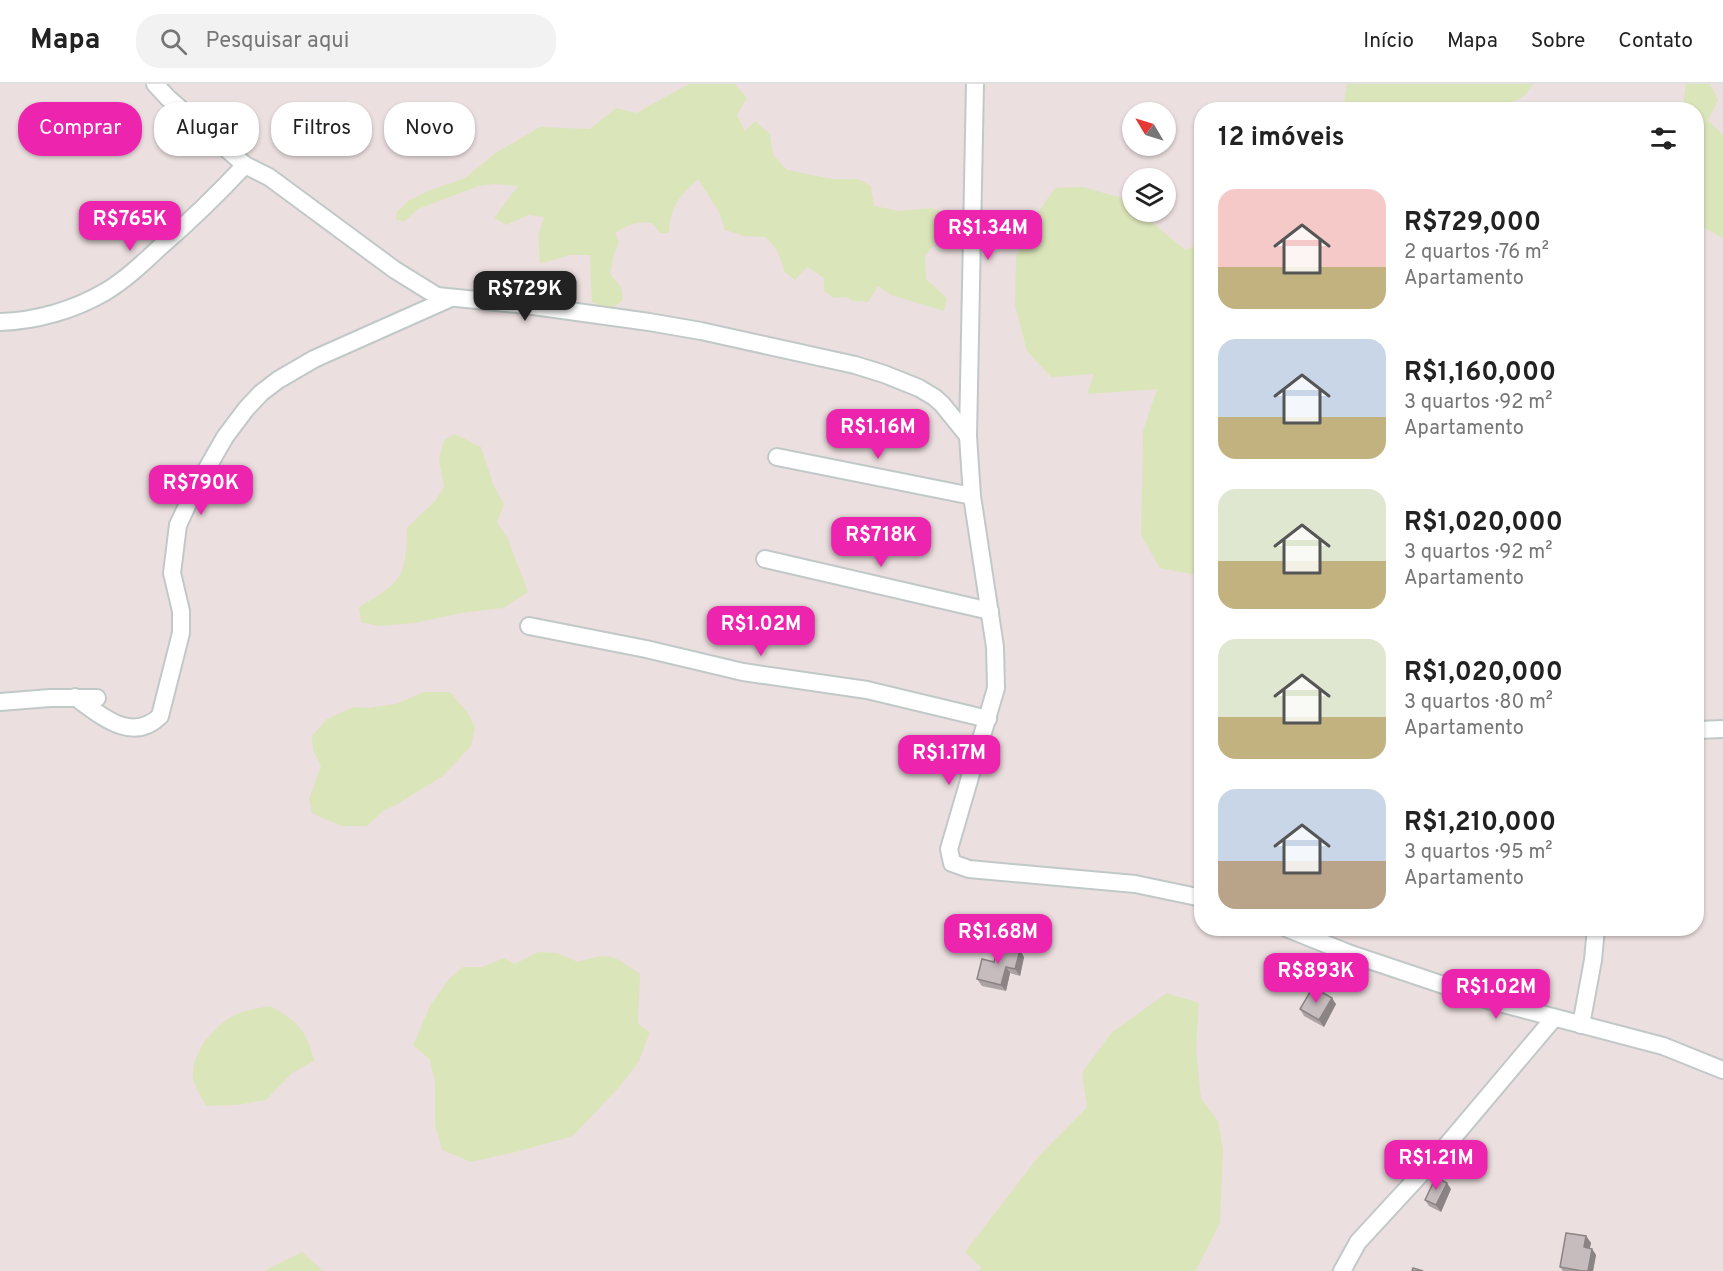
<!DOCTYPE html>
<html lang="pt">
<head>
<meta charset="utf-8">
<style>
  :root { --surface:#fff; --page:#f2f2f2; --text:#222; --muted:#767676; --line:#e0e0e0; --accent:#ed24ae }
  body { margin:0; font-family:Overpass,sans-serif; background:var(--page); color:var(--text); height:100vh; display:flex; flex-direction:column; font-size:22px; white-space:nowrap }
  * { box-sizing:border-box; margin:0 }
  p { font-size:20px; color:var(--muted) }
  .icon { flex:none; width:33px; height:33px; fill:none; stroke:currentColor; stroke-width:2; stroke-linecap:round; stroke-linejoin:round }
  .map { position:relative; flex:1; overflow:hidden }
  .panel { position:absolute; left:1194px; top:18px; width:510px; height:834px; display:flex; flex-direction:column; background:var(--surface); border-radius:24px; box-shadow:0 2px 4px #0004 }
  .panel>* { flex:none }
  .guide { position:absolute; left:18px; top:18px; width:570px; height:54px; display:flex; gap:12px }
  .needle { width:39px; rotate:308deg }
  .tools { position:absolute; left:1122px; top:18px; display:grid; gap:12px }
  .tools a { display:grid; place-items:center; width:54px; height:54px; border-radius:50%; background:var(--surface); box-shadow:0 2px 4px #0004; font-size:30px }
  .price { position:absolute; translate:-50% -51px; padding:0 14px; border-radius:12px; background:var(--accent); color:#fff; font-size:20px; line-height:39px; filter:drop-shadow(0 2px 3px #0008) }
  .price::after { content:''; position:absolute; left:50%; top:36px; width:18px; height:14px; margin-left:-9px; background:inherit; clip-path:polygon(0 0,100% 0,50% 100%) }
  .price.current { background:#222; color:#fff }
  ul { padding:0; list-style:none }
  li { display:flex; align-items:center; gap:18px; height:150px; padding:0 24px }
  li span { display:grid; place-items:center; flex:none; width:168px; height:120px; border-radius:18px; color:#555 }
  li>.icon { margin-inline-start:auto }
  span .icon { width:72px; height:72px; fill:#fffc; stroke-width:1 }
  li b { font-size:26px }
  h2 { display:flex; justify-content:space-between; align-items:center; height:72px; padding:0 24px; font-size:26px }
  .pill { padding:0 21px; border-radius:24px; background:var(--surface); box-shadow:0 2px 4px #0004; font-size:21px; line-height:54px }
  .pill.current { background:var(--accent); color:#fff }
  header { display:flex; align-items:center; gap:36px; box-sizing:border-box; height:84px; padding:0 30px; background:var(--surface); border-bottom:2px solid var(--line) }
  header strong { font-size:28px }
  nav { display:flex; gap:33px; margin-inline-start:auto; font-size:21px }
  .search { width:420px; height:54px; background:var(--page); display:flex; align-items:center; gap:15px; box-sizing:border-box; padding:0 21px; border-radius:24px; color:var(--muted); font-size:22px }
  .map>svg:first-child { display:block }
  .green { fill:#dbe5ba }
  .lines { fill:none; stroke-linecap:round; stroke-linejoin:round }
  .minor-casing { stroke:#c1c9c8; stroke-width:20 }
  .minor { stroke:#fff; stroke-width:16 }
  .wall { fill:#aba2a3 }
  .shaded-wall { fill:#8b8484 }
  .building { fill:#c7bcbd; stroke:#8b8484; stroke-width:1.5 }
</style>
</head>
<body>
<header>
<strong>Mapa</strong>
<div class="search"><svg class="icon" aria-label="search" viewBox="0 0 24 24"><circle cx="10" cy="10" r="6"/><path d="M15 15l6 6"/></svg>Pesquisar aqui</div>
<nav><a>Início</a><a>Mapa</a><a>Sobre</a><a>Contato</a></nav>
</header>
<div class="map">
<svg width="1723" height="1187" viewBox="0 0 1723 1187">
  <rect width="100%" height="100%" fill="#ecdfdf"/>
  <g class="green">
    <path d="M 689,0 L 735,0 L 747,14 L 737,31 L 745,47 L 755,37 L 770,50 L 773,71 L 787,86 L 833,95 L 858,95 L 871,102 L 874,122 L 899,127 L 930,124 L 948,129 L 939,152 L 925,173 L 926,195 L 947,214 L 944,227 L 891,211 L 878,202 L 868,218 L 853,217 L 847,213 L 834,214 L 824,207 L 824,194 L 807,183 L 795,196 L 785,188 L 777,166 L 766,153 L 744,152 L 725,146 L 720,130 L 698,95 C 678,114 671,121 669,149 L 660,149 L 652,139 C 636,137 628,141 615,149 L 619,158 L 614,170 L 610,190 L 621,203 L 623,216 L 610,226 L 592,218 L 590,171 L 570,171 L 540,180 L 538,152 L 544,133 L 528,131 L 506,141 L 494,134 L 518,102 L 494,100 L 479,102 L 418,125 L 405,137 L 396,136 L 397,128 L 408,117 L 428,107 L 465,94 L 494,70 L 540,43 L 590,45 L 616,24 L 636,29 Z"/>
    <path d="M 1347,0 L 1533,0 C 1515,31 1494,11 1476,25 L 1343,25 Z"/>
    <path d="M 1686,0 L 1710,0 L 1718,16 L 1708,36 L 1723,51 L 1723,154 L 1697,140 L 1696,26 L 1680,25 L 1683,22 Z"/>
    <path d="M 1083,103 L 1132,117 L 1132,128 L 1143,128 L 1154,140 L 1185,166 L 1201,160 L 1202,450 L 1199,450 L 1196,491 L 1160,484 L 1141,451 L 1143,347 L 1157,305 L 1087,310 L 1094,290 L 1051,293 L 1027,267 L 1015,221 L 1016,172 L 1034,134 L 1055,104 Z"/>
    <path d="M 455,350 L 481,363 L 493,400 L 504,420 L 497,438 L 508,455 L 528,508 L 503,524 L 461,529 L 415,539 L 379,542 L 361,538 L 359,523 C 402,498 406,493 407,444 L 435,417 L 444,403 L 439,375 L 444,356 Z"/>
    <path d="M 424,608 L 450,608 L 468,629 L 475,643 L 471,662 L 443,692 L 399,719 L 383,727 L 367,742 L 341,742 L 312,729 L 309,715 L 321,682 L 313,666 L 312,652 L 327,635 L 354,623 L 369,624 L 396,620 Z"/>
    <path d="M 538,868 L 557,869 L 578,878 C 611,867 614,872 640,890 L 638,940 L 650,948 L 639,977 L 621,1001 L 573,1052 L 516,1068 L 471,1078 L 442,1066 L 435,1041 L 435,999 L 430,976 L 413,961 L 431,920 L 448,896 L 463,883 L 483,883 L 503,874 L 515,880 Z"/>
    <path d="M 1167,909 L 1199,919 L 1196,965 L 1201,1014 L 1218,1037 L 1223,1066 L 1220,1139 L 1196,1187 L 979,1187 L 982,1184 L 965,1168 L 1038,1073 L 1087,1023 L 1082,989 L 1111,949 Z"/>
    <path d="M 270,922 C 297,937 307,946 314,977 L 292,989 L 266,1016 L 237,1021 L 206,1022 C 201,1012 191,999 193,987 C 195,963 219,936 242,928 C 251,925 261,924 270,922 Z"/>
    <path d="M 302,1168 L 323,1187 L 264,1187 Z"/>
  </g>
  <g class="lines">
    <defs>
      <g id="minor">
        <path d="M 155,0 L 168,14 L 245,81 L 269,93 L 395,186 L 437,212 L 526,221 L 649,238 L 701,247 L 855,281 L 884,290 L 919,304 L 934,313 L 942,320 L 968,352"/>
        <path d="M 975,0 L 968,352 L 972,412 L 995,563 L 996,604 L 949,765 L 952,779 L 969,785 L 1135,800 L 1202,814"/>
        <path d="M 0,238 C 36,237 74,226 105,208 C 125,196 142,180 159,164 C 189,138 218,110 245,81"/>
        <path d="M 777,373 L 972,412"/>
        <path d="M 765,475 L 990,527"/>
        <path d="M 529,542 L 646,565 L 743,588 L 867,606 L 988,635"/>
        <path d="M 75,613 C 100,631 132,660 160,632 L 181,549 L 181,527 L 172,489 L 178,441 L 193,409 L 225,353 L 246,325 L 261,309 L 278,296 L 314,275 L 451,214"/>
        <path d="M 0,618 L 50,614 L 97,614"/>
        <path d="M 1696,646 L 1723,645"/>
        <path d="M 1286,844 L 1348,869 L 1488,916 L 1663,962 L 1723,986"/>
        <path d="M 1581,941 L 1593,876 L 1596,844"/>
        <path d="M 1342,1187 L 1358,1158 L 1441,1068 L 1554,934"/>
      </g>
    </defs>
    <use href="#minor" class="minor-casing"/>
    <use href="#minor" class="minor"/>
  </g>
  <g class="wall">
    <path d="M 1024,873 L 1020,892 L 1010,889 L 1006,907 L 982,902 L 977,895 L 994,878 Z"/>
    <path d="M 1336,920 L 1324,943 L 1304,932 L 1300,925 Z"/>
    <path d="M 1451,1105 L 1441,1128 L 1429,1122 L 1425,1116 Z"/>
    <path d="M 1586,1152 L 1591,1159 L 1590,1164 L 1592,1165 L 1596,1171 L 1593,1187 L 1563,1187 L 1560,1183 Z"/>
  </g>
  <g class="shaded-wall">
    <path d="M 1020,866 L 1024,873 L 1020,892 L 1015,885 Z"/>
    <path d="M 1006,883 L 1010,889 L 1006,907 L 1001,901 Z"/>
    <path d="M 1332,914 L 1336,920 L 1324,943 L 1319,936 Z"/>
    <path d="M 1447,1099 L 1451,1105 L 1441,1128 L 1436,1121 Z"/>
    <path d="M 1586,1152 L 1591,1159 L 1588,1170 L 1584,1163 Z"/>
    <path d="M 1592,1165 L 1596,1171 L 1593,1187 L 1588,1187 Z"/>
  </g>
  <g class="building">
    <path d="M 998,861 L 1020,866 L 1015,885 L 1006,883 L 1001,901 L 977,895 L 982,875 L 994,878 Z"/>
    <path d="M 1313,903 L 1332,914 L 1319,936 L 1300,925 Z"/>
    <path d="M 1436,1093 L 1447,1099 L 1436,1121 L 1425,1116 Z"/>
    <path d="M 1566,1149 L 1586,1152 L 1584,1163 L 1592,1165 L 1588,1187 L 1582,1187 L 1560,1183 Z"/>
    <path d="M 1413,1184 L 1423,1187 L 1412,1187 Z"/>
  </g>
</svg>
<div class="tools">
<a><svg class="needle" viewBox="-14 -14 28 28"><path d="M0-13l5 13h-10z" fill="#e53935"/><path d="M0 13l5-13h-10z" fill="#767676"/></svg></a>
<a><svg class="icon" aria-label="layers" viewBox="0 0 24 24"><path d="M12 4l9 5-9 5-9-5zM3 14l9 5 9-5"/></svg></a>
</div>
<b class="price" style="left:130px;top:168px">R$765K</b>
<b class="price" style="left:988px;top:177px">R$1.34M</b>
<b class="price current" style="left:525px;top:238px">R$729K</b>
<b class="price" style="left:878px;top:376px">R$1.16M</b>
<b class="price" style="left:201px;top:432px">R$790K</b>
<b class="price" style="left:881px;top:484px">R$718K</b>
<b class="price" style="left:761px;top:573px">R$1.02M</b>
<b class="price" style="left:949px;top:702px">R$1.17M</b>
<b class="price" style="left:998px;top:881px">R$1.68M</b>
<b class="price" style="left:1316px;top:920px">R$893K</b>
<b class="price" style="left:1496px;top:936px">R$1.02M</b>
<b class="price" style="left:1436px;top:1107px">R$1.21M</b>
<div class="guide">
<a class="pill current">Comprar</a>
<a class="pill">Alugar</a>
<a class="pill">Filtros</a>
<a class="pill">Novo</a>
</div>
<section class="panel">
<h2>12 imóveis<svg class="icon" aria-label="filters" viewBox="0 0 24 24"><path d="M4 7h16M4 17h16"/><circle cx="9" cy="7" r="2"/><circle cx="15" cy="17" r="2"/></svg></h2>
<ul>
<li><span style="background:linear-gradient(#f6c9c9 65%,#c2b280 0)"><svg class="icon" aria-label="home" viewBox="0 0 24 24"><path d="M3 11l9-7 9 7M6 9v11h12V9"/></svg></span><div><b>R$729,000</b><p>2 quartos · 76 m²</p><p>Apartamento</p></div></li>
<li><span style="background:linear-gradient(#c9d6e8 65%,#c2b280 0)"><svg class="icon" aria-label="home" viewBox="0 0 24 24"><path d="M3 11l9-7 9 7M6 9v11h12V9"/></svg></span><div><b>R$1,160,000</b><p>3 quartos · 92 m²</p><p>Apartamento</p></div></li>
<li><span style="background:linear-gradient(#dfe7d0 60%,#c2b280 0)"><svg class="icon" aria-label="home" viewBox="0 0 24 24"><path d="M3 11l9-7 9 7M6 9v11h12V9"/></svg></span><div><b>R$1,020,000</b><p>3 quartos · 92 m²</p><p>Apartamento</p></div></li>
<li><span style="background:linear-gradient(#dfe7d0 65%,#c2b280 0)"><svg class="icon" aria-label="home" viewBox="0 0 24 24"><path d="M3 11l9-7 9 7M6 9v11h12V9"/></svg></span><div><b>R$1,020,000</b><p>3 quartos · 80 m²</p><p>Apartamento</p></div></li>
<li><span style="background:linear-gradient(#c9d6e8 60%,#b9a48a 0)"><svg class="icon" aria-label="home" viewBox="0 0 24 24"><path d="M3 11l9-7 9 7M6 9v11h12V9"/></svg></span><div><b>R$1,210,000</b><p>3 quartos · 95 m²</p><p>Apartamento</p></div></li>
</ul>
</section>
</div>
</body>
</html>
